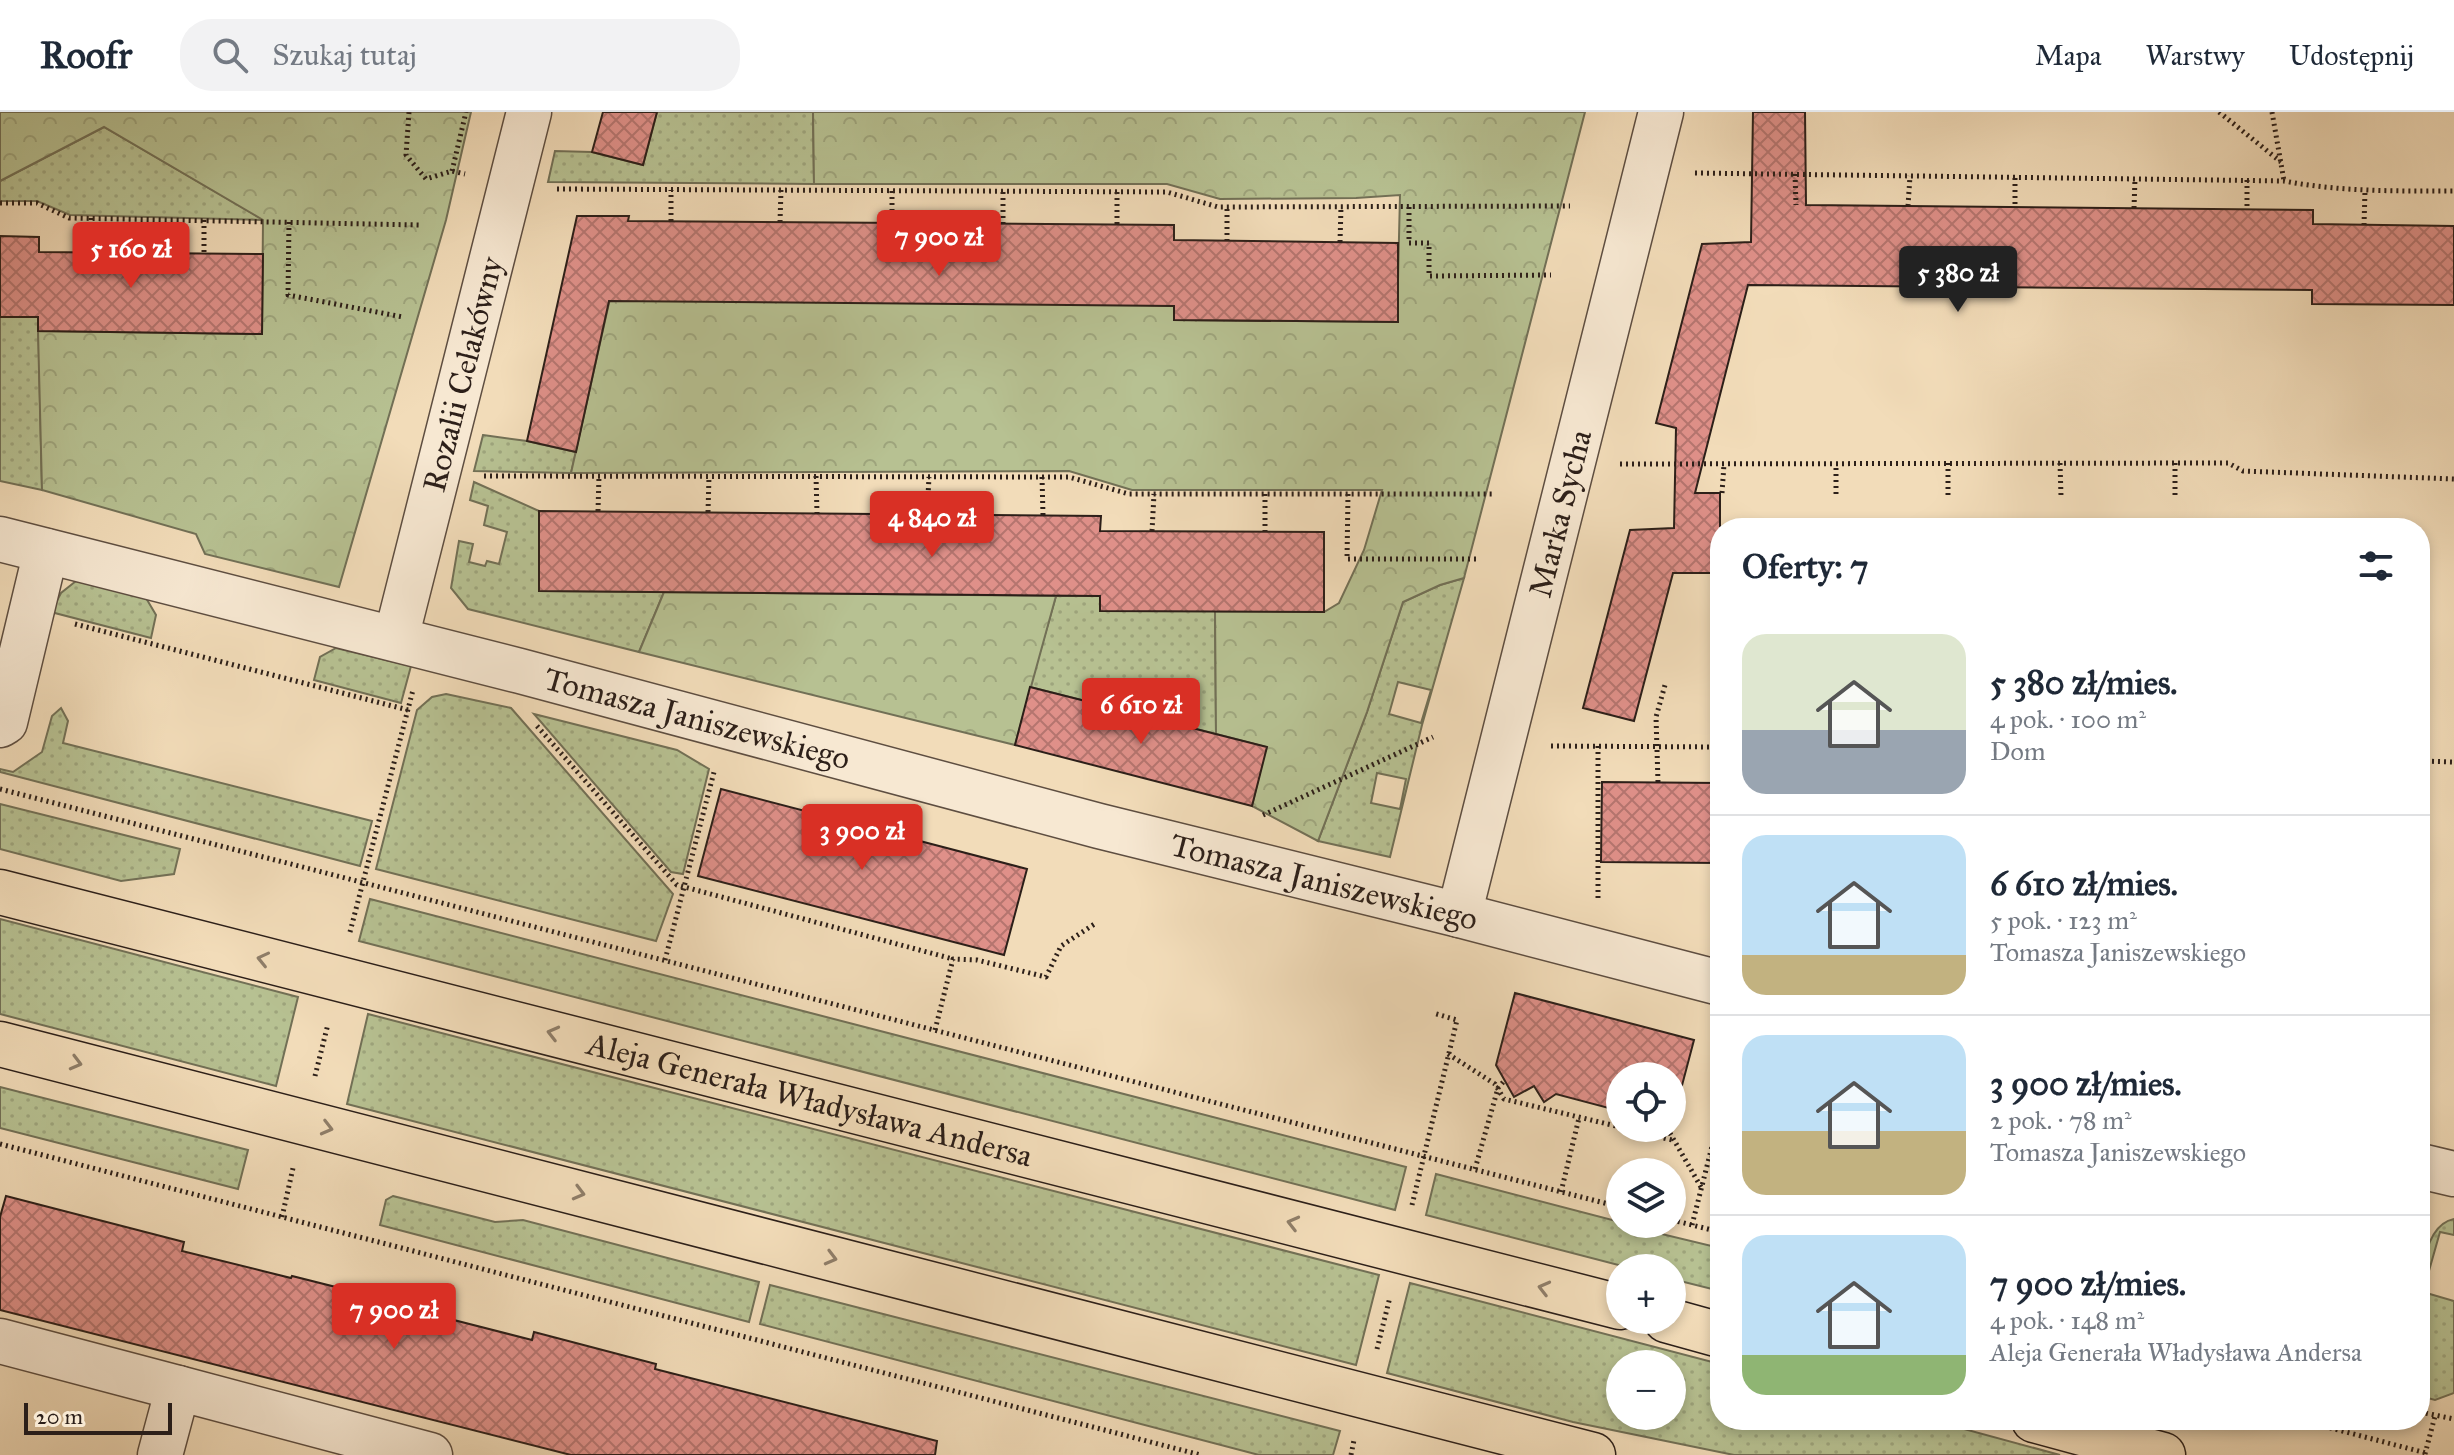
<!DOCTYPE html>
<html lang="pl">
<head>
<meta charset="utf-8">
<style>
  :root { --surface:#fff; --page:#f2f2f3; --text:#1f2937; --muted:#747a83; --line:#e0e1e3; --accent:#d93025 }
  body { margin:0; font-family:"IM FELL Great Primer",serif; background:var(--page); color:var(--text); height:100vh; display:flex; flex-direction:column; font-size:30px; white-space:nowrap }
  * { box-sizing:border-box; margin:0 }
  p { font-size:26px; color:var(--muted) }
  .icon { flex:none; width:44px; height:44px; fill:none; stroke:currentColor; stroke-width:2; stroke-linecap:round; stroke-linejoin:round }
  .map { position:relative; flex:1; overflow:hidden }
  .details { position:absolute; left:1710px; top:406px; width:720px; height:912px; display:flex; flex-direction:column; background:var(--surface); border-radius:32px; box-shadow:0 4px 12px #0003 }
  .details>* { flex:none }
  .buttons { position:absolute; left:1606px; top:950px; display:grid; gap:16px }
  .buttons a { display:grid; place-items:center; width:80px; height:80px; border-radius:50%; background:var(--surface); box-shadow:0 4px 12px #0003; font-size:40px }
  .scale { position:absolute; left:24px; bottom:20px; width:148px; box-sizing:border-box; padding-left:8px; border:4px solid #2c1f19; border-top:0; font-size:22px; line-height:28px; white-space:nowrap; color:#2c1f19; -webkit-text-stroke:6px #f7e8d2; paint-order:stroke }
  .price { position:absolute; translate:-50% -68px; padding:0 18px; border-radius:8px; background:var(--accent); color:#fff; font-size:26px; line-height:52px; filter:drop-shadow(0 2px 4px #0008) }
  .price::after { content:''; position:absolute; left:50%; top:48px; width:24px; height:18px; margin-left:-12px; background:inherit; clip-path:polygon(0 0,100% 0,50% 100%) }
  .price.on { background:#222; color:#fff }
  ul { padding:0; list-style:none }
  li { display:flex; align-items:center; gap:24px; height:200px; padding:0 32px }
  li+li { border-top:2px solid var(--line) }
  li span { display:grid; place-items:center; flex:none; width:224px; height:160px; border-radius:24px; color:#555 }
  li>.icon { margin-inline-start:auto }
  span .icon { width:96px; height:96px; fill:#fffc; stroke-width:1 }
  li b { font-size:34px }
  h2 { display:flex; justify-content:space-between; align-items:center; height:96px; padding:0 32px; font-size:34px }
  header { display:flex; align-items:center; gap:48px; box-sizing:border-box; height:112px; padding:0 40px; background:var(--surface); border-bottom:2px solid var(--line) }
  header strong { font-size:38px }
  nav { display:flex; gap:44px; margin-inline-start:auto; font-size:28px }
  .search { width:560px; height:72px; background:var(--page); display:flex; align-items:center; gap:20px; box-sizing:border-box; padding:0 28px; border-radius:32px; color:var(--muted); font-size:30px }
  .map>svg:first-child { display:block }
  .grass { fill:url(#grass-dots); stroke:#727056; stroke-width:2; fill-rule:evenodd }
  .forest { fill:url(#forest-crowns); stroke:#727056; stroke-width:2 }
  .building { fill:url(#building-cross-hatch); stroke:#2c1f19; stroke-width:2 }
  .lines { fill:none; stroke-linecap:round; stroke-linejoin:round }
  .minor-casing { stroke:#5e4e41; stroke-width:47 }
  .major-casing { stroke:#2c1f19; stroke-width:47 }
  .path { stroke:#2c1f19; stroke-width:5; stroke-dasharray:2 4; stroke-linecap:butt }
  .minor { stroke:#f7e8d2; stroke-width:44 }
  .major { stroke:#f2dcb9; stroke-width:44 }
  .oneway { stroke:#8f7e69 }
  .labels { text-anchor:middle; stroke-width:8; stroke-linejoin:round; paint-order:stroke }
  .street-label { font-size:32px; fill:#2c1f19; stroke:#f7e8d2 }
</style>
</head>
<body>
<header>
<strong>Roofr</strong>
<div class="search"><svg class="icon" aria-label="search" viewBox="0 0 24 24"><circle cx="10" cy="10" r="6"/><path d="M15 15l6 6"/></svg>Szukaj tutaj</div>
<nav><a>Mapa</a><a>Warstwy</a><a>Udostępnij</a></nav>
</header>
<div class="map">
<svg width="2454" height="1343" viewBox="0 0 2454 1343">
  <defs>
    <pattern id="grass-dots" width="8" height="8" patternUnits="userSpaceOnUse" patternTransform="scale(2)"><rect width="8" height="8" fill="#b7c192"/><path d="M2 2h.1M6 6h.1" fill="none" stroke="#9ea57d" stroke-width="1.8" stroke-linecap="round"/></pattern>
    <pattern id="forest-crowns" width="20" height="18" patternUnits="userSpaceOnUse" patternTransform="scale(2)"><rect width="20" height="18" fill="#b7c192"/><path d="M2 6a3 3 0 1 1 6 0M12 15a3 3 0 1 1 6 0" fill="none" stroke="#9ea57d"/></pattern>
    <pattern id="building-cross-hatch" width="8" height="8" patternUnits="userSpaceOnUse" patternTransform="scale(2)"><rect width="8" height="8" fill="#df9089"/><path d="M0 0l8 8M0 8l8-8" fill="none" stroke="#b5756f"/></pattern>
  </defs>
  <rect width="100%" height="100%" fill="#f2dcb9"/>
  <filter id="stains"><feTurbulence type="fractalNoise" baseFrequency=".0025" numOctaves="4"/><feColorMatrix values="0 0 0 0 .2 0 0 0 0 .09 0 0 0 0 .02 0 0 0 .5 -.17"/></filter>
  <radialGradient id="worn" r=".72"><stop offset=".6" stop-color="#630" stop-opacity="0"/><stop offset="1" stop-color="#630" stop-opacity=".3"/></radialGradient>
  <g class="grass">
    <path d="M 657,0 L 813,0 L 814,72 L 548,70 L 555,39 L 592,40 L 643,53 Z"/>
    <path d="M 104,15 L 264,108 L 70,103 L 37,89 L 0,89 L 0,69 Z"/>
    <path d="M 0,205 L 38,205 L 42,378 L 0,369 Z"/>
    <path d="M 483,323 L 527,329 L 576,340 L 571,361 L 474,359 Z"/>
    <path d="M 474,370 L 539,399 L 539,479 L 664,480 L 639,540 L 468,497 L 451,476 L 459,429 L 473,432 L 469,450 L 485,454 L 487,449 L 499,452 L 507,420 L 484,413 L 488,394 L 470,388 Z"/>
    <path d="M 1464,466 L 1422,613 L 1390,745 L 1318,729 L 1367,600 L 1403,490 L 1440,473 ZM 1398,570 L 1431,578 L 1421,611 L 1389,602 ZM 1377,661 L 1406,667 L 1400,697 L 1371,691 Z"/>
    <path d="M 76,469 L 146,486 L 156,503 L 151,526 L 51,500 L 61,481 Z"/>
    <path d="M 1056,484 L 1100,484 L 1100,499 L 1215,499 L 1216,622 L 1030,575 Z"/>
    <path d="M 336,536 L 411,554 L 401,591 L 314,568 L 320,545 Z"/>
    <path d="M 446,582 L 511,596 L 673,782 L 656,829 L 376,757 L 417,598 L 432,585 Z"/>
    <path d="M 61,596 L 68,609 L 63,631 L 372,709 L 360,754 L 0,660 L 0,657 L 13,660 L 42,640 L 52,604 Z"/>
    <path d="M 534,602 L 677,638 L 709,657 L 683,762 L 671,760 Z"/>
    <path d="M 0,692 L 180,737 L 174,762 L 121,769 L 0,737 Z"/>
    <path d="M 370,787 L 1406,1055 L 1395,1098 L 359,829 Z"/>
    <path d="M 0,807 L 298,885 L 276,974 L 0,902 Z"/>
    <path d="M 368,902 L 1379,1163 L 1356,1253 L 347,992 Z"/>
    <path d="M 0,975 L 248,1038 L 238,1077 L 0,1016 Z"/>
    <path d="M 1436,1062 L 1620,1110 L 1620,1112 L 1720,1136 L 1720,1179 L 1672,1167 L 1672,1156 L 1630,1156 L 1426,1103 Z"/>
    <path d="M 393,1084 L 495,1110 L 523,1108 L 759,1170 L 749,1210 L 380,1113 L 386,1088 Z"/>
    <path d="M 2454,1107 L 2454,1123 L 2440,1120 L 2423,1180 L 2454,1189 L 2454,1281 L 2435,1288 L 2420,1284 C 2420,1246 2406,1116 2454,1107 Z"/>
    <path d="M 1410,1171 L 1720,1252 L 1720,1308 L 1931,1308 L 2060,1343 L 1734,1343 L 1573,1310 L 1387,1261 ZM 1620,1252 L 1672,1252 L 1672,1304 L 1620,1304 Z"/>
    <path d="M 770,1173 L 1340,1319 L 1333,1343 L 1259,1343 L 760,1212 Z"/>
  </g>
  <g class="forest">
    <path d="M 0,0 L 471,0 L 446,108 L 339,475 L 205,442 L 196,422 L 42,378 L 38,219 L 262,222 L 263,108 L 104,15 L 0,69 Z"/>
    <path d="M 813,0 L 1585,0 L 1464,466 L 1440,473 L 1403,490 L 1367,600 L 1318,729 L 1252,694 L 1266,635 L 1216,622 L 1215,499 L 1324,500 L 1339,491 L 1364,438 L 1382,378 L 1132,378 L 1069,359 L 571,361 L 613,173 L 1174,194 L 1174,208 L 1397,210 L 1400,83 L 1356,86 L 1220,87 L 1167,72 L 814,72 Z"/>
    <path d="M 664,480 L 1056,484 L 1015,633 L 639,540 Z"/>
  </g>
  <g class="building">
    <path d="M 603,0 L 657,0 L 643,53 L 592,40 Z"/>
    <path d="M 1753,0 L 1805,0 L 1806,93 L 2313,98 L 2313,112 L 2454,114 L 2454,193 L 2312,192 L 2312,178 L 1748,173 L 1695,381 L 1720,381 L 1720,461 L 1673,461 L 1634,609 L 1583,596 L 1630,418 L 1674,416 L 1676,316 L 1656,311 L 1702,132 L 1751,130 Z"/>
    <path d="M 577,104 L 629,104 L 628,109 L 1174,113 L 1174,128 L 1398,131 L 1398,210 L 1174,208 L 1174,194 L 609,189 L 576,340 L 527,329 Z"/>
    <path d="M 0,124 L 39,125 L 39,140 L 263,142 L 262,222 L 38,219 L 38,205 L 0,205 Z"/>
    <path d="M 539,399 L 1101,404 L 1100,419 L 1324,420 L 1324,500 L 1100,499 L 1100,484 L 539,479 Z"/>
    <path d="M 1030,575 L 1267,635 L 1252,694 L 1015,633 Z"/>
    <path d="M 1602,670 L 1720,671 L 1720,751 L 1601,750 Z"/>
    <path d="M 721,677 L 1027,757 L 1004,843 L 698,764 Z"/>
    <path d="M 1515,881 L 1694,928 L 1675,1000 L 1672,1002 L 1672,964 L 1620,964 L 1620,1006 L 1616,1009 L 1609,996 L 1556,982 L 1544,990 L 1534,974 L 1514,985 L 1496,953 Z"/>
    <path d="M 6,1084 L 184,1130 L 182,1139 L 291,1166 L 292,1164 L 447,1203 L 446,1206 L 532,1228 L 534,1220 L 656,1252 L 655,1257 L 937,1329 L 935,1343 L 571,1343 L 0,1198 L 0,1105 Z"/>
  </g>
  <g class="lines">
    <defs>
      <g id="minor">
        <path id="s1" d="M 0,427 L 520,559 L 1099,714 L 1459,803 L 1720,871"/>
        <path id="s2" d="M 396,526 L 529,0"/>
        <path d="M 0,613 L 5,610 L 46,439"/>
        <path id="s3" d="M 1459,803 L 1661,0"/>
        <path d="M 2420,1054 L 2454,1062"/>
        <path d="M 0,1229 L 178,1276"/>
        <path d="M 160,1343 L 178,1276 L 430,1343"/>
      </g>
      <g id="major">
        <path id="s4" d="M 0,780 L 1620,1195"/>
        <path d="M 0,932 L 1593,1343"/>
        <path d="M 1666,1208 L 1720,1223"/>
        <path d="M 2034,1308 L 2163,1343"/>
      </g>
    </defs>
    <use href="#minor" class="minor-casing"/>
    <use href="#major" class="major-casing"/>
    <g class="path">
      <path d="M 409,0 L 406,43 L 426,67 L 452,59 L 465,62"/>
      <path d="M 2219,0 L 2281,50"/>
      <path d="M 2272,0 L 2284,69"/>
      <path d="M 452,59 L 466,0"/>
      <path d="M 1695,61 L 2284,69 C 2341,80 2397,79 2454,79"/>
      <path d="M 1795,62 L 1796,93"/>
      <path d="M 2015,66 L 2015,94"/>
      <path d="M 2247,68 L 2247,97"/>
      <path d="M 557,77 L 1167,80 L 1218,95 L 1570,94"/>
      <path d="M 1003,80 L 1003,112"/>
      <path d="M 1117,80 L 1117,113"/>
      <path d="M 0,91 L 37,91 L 69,106 L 419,113"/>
      <path d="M 1908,94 L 1910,64"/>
      <path d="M 1409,95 L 1409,131 L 1429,131 L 1429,164 L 1551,163"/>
      <path d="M 2134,96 L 2135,67"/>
      <path d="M 91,106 L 92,140"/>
      <path d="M 204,108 L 204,141"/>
      <path d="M 671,109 L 671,78"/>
      <path d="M 289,110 L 288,183 L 403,205"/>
      <path d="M 780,110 L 781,78"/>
      <path d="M 892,111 L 892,79"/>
      <path d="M 2364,113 L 2365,79"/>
      <path d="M 1227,129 L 1227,95"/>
      <path d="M 1340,130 L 1341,95"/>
      <path d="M 2060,351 L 2061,384"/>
      <path d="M 2175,351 L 2175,385"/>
      <path d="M 1620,352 L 2228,351 L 2243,359 L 2454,367"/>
      <path d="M 484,364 L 1069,365 L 1129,382 L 1493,382"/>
      <path d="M 816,364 L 817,401"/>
      <path d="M 1042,365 L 1043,403"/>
      <path d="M 1722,381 L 1724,352"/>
      <path d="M 1265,382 L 1265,420"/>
      <path d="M 1348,382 L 1347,447 L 1477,447"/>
      <path d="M 1836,382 L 1836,352"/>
      <path d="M 1948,383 L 1948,351"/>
      <path d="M 598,399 L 599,364"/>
      <path d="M 708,400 L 709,365"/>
      <path d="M 927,402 L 929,365"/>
      <path d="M 1152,419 L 1154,382"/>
      <path d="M 75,512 L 408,598"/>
      <path d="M 537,614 L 677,773 L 953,847"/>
      <path d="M 1551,634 L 1720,635"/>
      <path d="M 1598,634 L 1598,789"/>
      <path d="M 2420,649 L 2454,650"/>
      <path d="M 1658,670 L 1656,605 L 1665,573"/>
      <path d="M 0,677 L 1620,1095"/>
      <path d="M 1263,703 L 1433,625"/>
      <path d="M 350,820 L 413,578"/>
      <path d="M 665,848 L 714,660"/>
      <path d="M 935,918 L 953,847 L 977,848 L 1046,865 L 1061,834 L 1096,811"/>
      <path d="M 1448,942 L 1495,972 L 1504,987 L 1620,1015"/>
      <path d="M 315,964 L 328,912"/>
      <path d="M 1623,1016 L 1672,1028"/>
      <path d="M 1667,1016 L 1701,1075"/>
      <path d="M 0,1032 L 1201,1343"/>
      <path d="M 1710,1043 L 1720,1045"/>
      <path d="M 1475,1057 L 1498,976 L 1505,968"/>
      <path d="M 1561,1080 L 1579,1006"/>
      <path d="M 1412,1093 L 1457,908 L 1433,901"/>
      <path d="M 282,1105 L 293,1056"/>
      <path d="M 1672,1108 L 1720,1120"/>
      <path d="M 1692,1113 L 1720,1003"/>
      <path d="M 1377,1237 L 1390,1185"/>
      <path d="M 2420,1300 L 2454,1307"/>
      <path d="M 2289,1308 L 2300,1308 L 2426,1341"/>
      <path d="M 2425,1342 L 2435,1304"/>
      <path d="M 1351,1343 L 1354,1328"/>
    </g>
    <use href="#minor" class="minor"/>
    <use href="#major" class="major"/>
  </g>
  <defs><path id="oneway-chevron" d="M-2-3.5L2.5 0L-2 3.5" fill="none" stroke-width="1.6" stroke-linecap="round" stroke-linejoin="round" transform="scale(2)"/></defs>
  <g class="oneway">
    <use href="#oneway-chevron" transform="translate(263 847) rotate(-167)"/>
    <use href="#oneway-chevron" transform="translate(553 921) rotate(-166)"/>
    <use href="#oneway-chevron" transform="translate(76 951) rotate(15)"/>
    <use href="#oneway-chevron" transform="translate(327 1016) rotate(14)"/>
    <use href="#oneway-chevron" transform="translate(579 1081) rotate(15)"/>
    <use href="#oneway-chevron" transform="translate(1293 1111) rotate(-166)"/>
    <use href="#oneway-chevron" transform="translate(831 1146) rotate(15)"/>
    <use href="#oneway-chevron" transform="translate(1544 1176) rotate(-166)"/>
  </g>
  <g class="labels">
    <g class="street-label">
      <text dy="11" stroke="none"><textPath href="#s2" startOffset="272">Rozalii Celakówny</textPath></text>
      <text dy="11" stroke="none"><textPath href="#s3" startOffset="414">Marka Sycha</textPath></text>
      <text dy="11" stroke="none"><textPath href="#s1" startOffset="720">Tomasza Janiszewskiego</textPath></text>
      <text dy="11" stroke="none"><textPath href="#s1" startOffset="1368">Tomasza Janiszewskiego</textPath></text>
      <text dy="11" stroke="none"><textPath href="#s4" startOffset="836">Aleja Generała Władysława Andersa</textPath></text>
    </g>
  </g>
  <rect width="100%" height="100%" filter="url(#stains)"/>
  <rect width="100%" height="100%" fill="url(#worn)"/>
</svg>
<div class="buttons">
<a><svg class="icon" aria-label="locate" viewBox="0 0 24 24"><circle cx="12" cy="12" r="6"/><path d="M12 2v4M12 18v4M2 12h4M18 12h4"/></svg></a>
<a><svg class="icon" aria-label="layers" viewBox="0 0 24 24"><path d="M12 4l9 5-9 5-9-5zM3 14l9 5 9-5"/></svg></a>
<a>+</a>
<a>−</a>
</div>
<div class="scale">20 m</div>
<b class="price" style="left:939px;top:166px">7 900 zł</b>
<b class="price" style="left:131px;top:178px">5 160 zł</b>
<b class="price on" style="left:1958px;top:202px">5 380 zł</b>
<b class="price" style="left:932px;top:447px">4 840 zł</b>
<b class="price" style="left:1141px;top:634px">6 610 zł</b>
<b class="price" style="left:862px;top:760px">3 900 zł</b>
<b class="price" style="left:394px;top:1239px">7 900 zł</b>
<section class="details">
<h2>Oferty: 7<svg class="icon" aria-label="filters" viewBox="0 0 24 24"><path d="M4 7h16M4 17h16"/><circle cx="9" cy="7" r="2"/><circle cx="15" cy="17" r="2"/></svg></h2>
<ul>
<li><span style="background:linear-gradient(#dfe7d0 60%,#9aa5b1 0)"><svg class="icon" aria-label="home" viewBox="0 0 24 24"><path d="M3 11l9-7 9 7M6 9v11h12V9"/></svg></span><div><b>5 380 zł/mies.</b><p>4 pok. · 100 m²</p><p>Dom</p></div></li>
<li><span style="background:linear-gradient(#bfe0f5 75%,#c2b280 0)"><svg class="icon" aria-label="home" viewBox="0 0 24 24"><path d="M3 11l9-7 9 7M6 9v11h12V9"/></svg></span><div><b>6 610 zł/mies.</b><p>5 pok. · 123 m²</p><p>Tomasza Janiszewskiego</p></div></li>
<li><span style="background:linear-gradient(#bfe0f5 60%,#c2b280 0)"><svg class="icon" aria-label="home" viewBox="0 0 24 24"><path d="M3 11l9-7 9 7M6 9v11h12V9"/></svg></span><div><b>3 900 zł/mies.</b><p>2 pok. · 78 m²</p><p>Tomasza Janiszewskiego</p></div></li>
<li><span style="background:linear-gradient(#bfe0f5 75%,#8fb573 0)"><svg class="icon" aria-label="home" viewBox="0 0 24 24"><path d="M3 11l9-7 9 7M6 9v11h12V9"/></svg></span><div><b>7 900 zł/mies.</b><p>4 pok. · 148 m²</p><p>Aleja Generała Władysława Andersa</p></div></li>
</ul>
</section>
</div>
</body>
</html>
